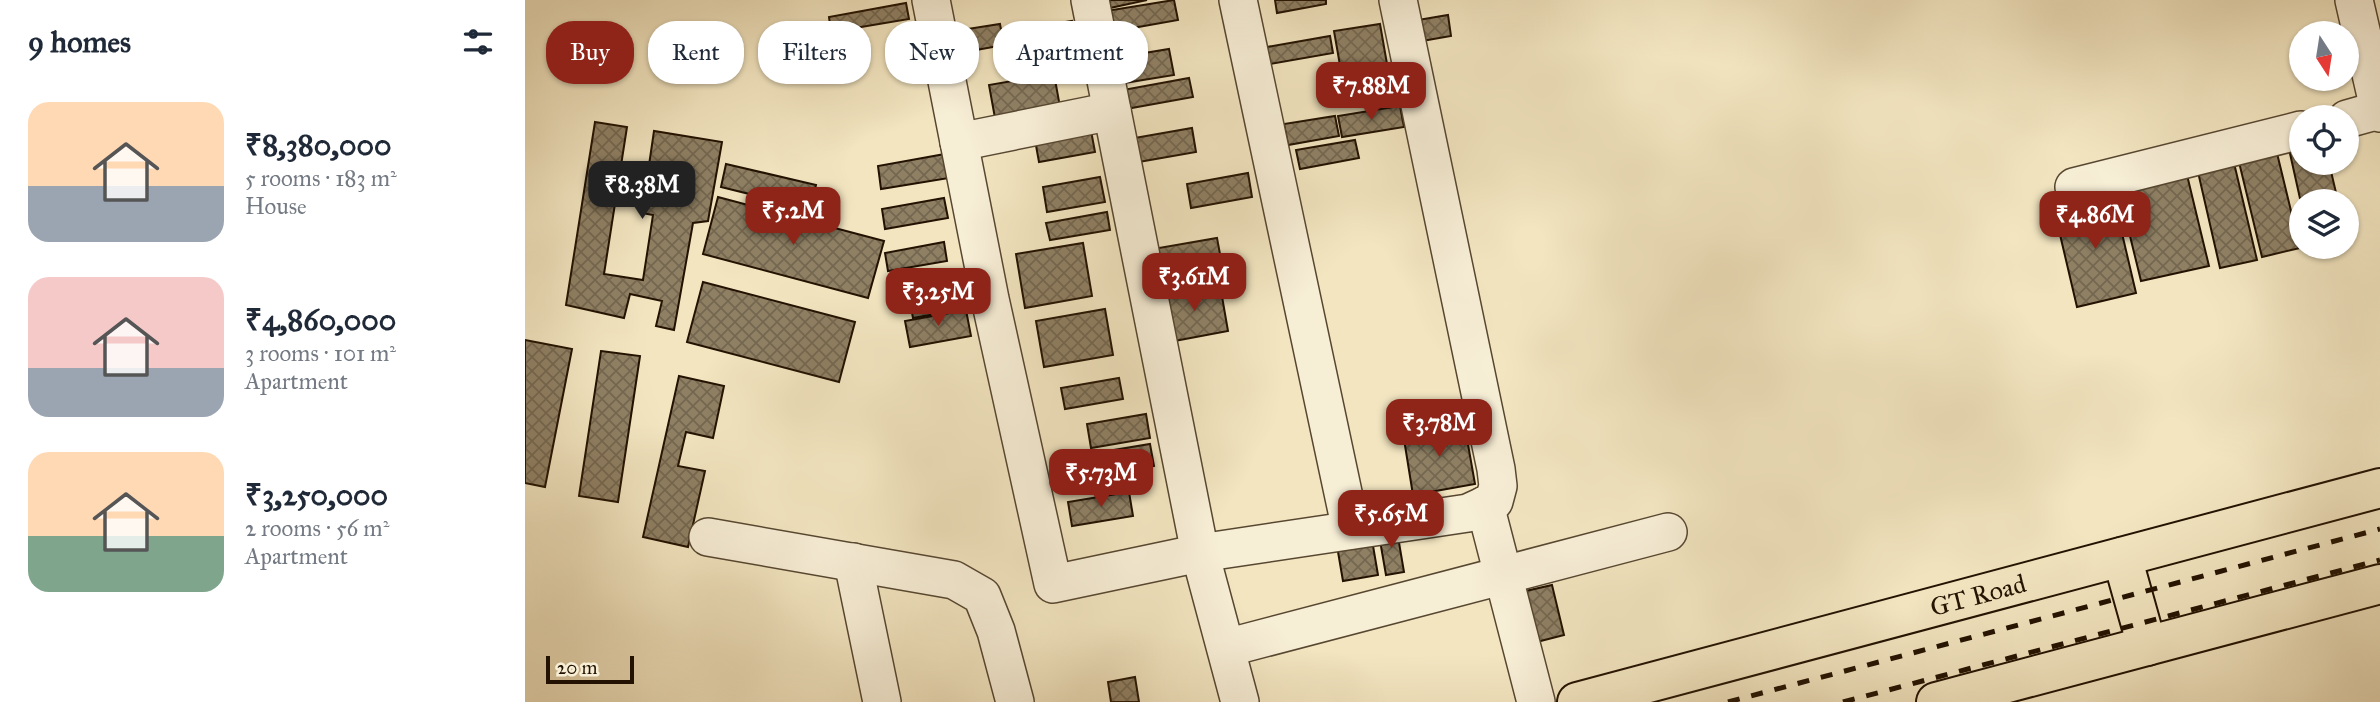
<!DOCTYPE html>
<html lang="en">
<head>
<meta charset="utf-8">
<style>
  :root { --surface:#fff; --page:#f6f6f7; --text:#1f2937; --muted:#747a83; --accent:#8f2418 }
  body { margin:0; font-family:"IM FELL Great Primer",serif; background:var(--page); color:var(--text); height:100vh; display:flex; flex-direction:column; font-size:26px; white-space:nowrap }
  * { box-sizing:border-box; margin:0 }
  p { font-size:23px; color:var(--muted) }
  .icon { flex:none; width:38px; height:38px; fill:none; stroke:currentColor; stroke-width:2; stroke-linecap:round; stroke-linejoin:round }
  .map { position:relative; flex:1; overflow:hidden }
  .details { display:flex; flex-direction:column; background:var(--surface); width:525px }
  .details>* { flex:none }
  .hud { position:absolute; left:21px; top:21px; width:665px; height:63px; display:flex; gap:14px }
  .needle { width:46px; rotate:168deg }
  .controls { position:absolute; left:1764px; top:21px; display:grid; gap:14px }
  .controls a { display:grid; place-items:center; width:70px; height:70px; border-radius:50%; background:var(--surface); box-shadow:0 2px 5px #0004; font-size:35px }
  .scale { position:absolute; left:21px; bottom:18px; width:88px; box-sizing:border-box; padding-left:7px; border:4px solid #231201; border-top:0; font-size:19px; line-height:24px; white-space:nowrap; color:#231201; -webkit-text-stroke:5px #f7eed6; paint-order:stroke }
  .price { position:absolute; translate:-50% -60px; padding:0 16px; border-radius:14px; background:var(--accent); color:#fff; font-size:23px; line-height:46px; filter:drop-shadow(0 2px 4px #0008) }
  .price::after { content:''; position:absolute; left:50%; top:42px; width:21px; height:16px; margin-left:-10px; background:inherit; clip-path:polygon(0 0,100% 0,50% 100%) }
  .price.selected { background:#222; color:#fff }
  ul { padding:0; list-style:none }
  li { display:flex; align-items:center; gap:21px; height:175px; padding:0 28px }
  li span { display:grid; place-items:center; flex:none; width:196px; height:140px; border-radius:21px; color:#555 }
  li>.icon { margin-inline-start:auto }
  span .icon { width:84px; height:84px; fill:#fffc; stroke-width:1 }
  li b { font-size:30px }
  h2 { display:flex; justify-content:space-between; align-items:center; height:84px; padding:0 28px; font-size:30px }
  .chip { padding:0 24px; border-radius:28px; background:var(--surface); box-shadow:0 2px 5px #0004; font-size:24px; line-height:63px }
  .chip.selected { background:var(--accent); color:#fff }
  main { display:flex; flex:1; min-height:0 }
  .map>svg:first-child { display:block }
  .building { fill:url(#building-cross-hatch); stroke:#231201; stroke-width:2 }
  .lines { fill:none; stroke-linecap:round; stroke-linejoin:round }
  .minor-casing { stroke:#574731; stroke-width:40 }
  .highway-casing { stroke:#231201; stroke-width:42 }
  .minor { stroke:#f7eed6; stroke-width:37 }
  .highway { stroke:#f2e5c0; stroke-width:38 }
  .rail { stroke:#231201; stroke-width:5; stroke-dasharray:12 12; stroke-linecap:butt }
  .labels { text-anchor:middle; stroke-width:7; stroke-linejoin:round; paint-order:stroke }
  .street-label { font-size:26px; fill:#231201; stroke:#f7eed6 }
</style>
</head>
<body>
<main>
<section class="details">
<h2>9 homes<svg class="icon" aria-label="filters" viewBox="0 0 24 24"><path d="M4 7h16M4 17h16"/><circle cx="9" cy="7" r="2"/><circle cx="15" cy="17" r="2"/></svg></h2>
<ul>
<li><span style="background:linear-gradient(#ffd9b3 60%,#9aa5b1 0)"><svg class="icon" aria-label="home" viewBox="0 0 24 24"><path d="M3 11l9-7 9 7M6 9v11h12V9"/></svg></span><div><b>₹8,380,000</b><p>5 rooms · 183 m²</p><p>House</p></div></li>
<li><span style="background:linear-gradient(#f6c9c9 65%,#9aa5b1 0)"><svg class="icon" aria-label="home" viewBox="0 0 24 24"><path d="M3 11l9-7 9 7M6 9v11h12V9"/></svg></span><div><b>₹4,860,000</b><p>3 rooms · 101 m²</p><p>Apartment</p></div></li>
<li><span style="background:linear-gradient(#ffd9b3 60%,#7fa58c 0)"><svg class="icon" aria-label="home" viewBox="0 0 24 24"><path d="M3 11l9-7 9 7M6 9v11h12V9"/></svg></span><div><b>₹3,250,000</b><p>2 rooms · 56 m²</p><p>Apartment</p></div></li>
</ul>
</section>
<div class="map">
<svg width="1855" height="702" viewBox="0 0 1855 702">
  <defs>
    <pattern id="building-cross-hatch" width="8" height="8" patternUnits="userSpaceOnUse" patternTransform="scale(1.75)"><rect width="8" height="8" fill="#8f8064"/><path d="M0 0l8 8M0 8l8-8" fill="none" stroke="#746750"/></pattern>
  </defs>
  <rect width="100%" height="100%" fill="#f2e5c0"/>
  <filter id="stains"><feTurbulence type="fractalNoise" baseFrequency=".00286" numOctaves="4"/><feColorMatrix values="0 0 0 0 .2 0 0 0 0 .09 0 0 0 0 .02 0 0 0 .5 -.17"/></filter>
  <radialGradient id="worn" r=".72"><stop offset=".6" stop-color="#630" stop-opacity="0"/><stop offset="1" stop-color="#630" stop-opacity=".3"/></radialGradient>
  <g class="building">
    <path d="M 584,0 L 622,0 L 585,8 Z"/>
    <path d="M 649,0 L 653,20 L 585,32 L 581,11 Z"/>
    <path d="M 750,0 L 801,0 L 801,4 L 752,13 Z"/>
    <path d="M 381,3 L 384,19 L 306,32 L 304,17 Z"/>
    <path d="M 923,15 L 926,36 L 891,42 L 887,21 Z"/>
    <path d="M 547,21 L 550,39 L 490,49 L 487,31 Z"/>
    <path d="M 475,24 L 479,45 L 440,52 L 436,30 Z"/>
    <path d="M 855,24 L 862,64 L 816,71 L 809,31 Z"/>
    <path d="M 805,36 L 808,53 L 745,64 L 742,47 Z"/>
    <path d="M 644,49 L 649,75 L 587,85 L 583,59 Z"/>
    <path d="M 865,73 L 868,93 L 810,104 L 807,84 Z"/>
    <path d="M 529,74 L 535,107 L 470,118 L 464,85 Z"/>
    <path d="M 664,78 L 668,97 L 601,109 L 598,90 Z"/>
    <path d="M 875,106 L 879,127 L 817,137 L 813,116 Z"/>
    <path d="M 810,116 L 814,136 L 763,145 L 759,124 Z"/>
    <path d="M 564,120 L 570,152 L 514,162 L 508,129 Z"/>
    <path d="M 70,122 L 102,127 L 79,274 L 118,280 L 128,215 L 117,213 L 129,131 L 197,142 L 183,221 L 168,223 L 149,330 L 131,326 L 137,301 L 105,294 L 99,318 L 41,305 Z"/>
    <path d="M 667,128 L 671,152 L 602,164 L 598,140 Z"/>
    <path d="M 830,140 L 834,158 L 775,169 L 771,150 Z"/>
    <path d="M 1776,146 L 1776,163 L 1804,163 L 1813,201 L 1776,203 L 1764,149 Z"/>
    <path d="M 1751,149 L 1775,248 L 1737,257 L 1713,158 Z"/>
    <path d="M 420,154 L 424,178 L 356,189 L 353,166 Z"/>
    <path d="M 1709,163 L 1732,260 L 1695,268 L 1673,172 Z"/>
    <path d="M 201,164 L 291,185 L 285,209 L 196,187 Z"/>
    <path d="M 723,173 L 727,197 L 666,208 L 662,184 Z"/>
    <path d="M 1662,175 L 1684,266 L 1616,281 L 1594,191 Z"/>
    <path d="M 575,177 L 580,202 L 522,212 L 518,187 Z"/>
    <path d="M 1588,195 L 1611,293 L 1552,307 L 1529,209 Z"/>
    <path d="M 193,197 L 359,241 L 343,298 L 178,254 Z"/>
    <path d="M 419,198 L 423,218 L 360,229 L 357,209 Z"/>
    <path d="M 582,212 L 585,230 L 525,240 L 521,223 Z"/>
    <path d="M 692,238 L 695,254 L 630,266 L 628,249 Z"/>
    <path d="M 419,242 L 422,261 L 363,271 L 360,253 Z"/>
    <path d="M 558,243 L 567,296 L 500,308 L 491,254 Z"/>
    <path d="M 178,282 L 330,322 L 314,382 L 162,342 Z"/>
    <path d="M 695,285 L 703,331 L 644,342 L 635,296 Z"/>
    <path d="M 435,287 L 439,309 L 388,318 L 384,296 Z"/>
    <path d="M 580,309 L 588,355 L 519,367 L 511,321 Z"/>
    <path d="M 441,310 L 446,336 L 385,347 L 380,321 Z"/>
    <path d="M 0,340 L 47,349 L 20,487 L 0,483 Z"/>
    <path d="M 76,351 L 115,356 L 93,502 L 54,496 Z"/>
    <path d="M 154,376 L 199,386 L 188,438 L 161,432 L 153,466 L 180,471 L 163,547 L 118,537 Z"/>
    <path d="M 594,378 L 598,399 L 540,409 L 536,388 Z"/>
    <path d="M 621,414 L 625,438 L 566,448 L 562,424 Z"/>
    <path d="M 939,422 L 950,484 L 888,495 L 878,433 Z"/>
    <path d="M 625,444 L 629,466 L 568,478 L 564,454 Z"/>
    <path d="M 604,492 L 608,516 L 547,526 L 543,502 Z"/>
    <path d="M 871,525 L 879,572 L 861,575 L 853,529 Z"/>
    <path d="M 846,534 L 853,575 L 818,581 L 811,540 Z"/>
    <path d="M 1027,585 L 1039,635 L 1004,644 L 992,593 Z"/>
    <path d="M 610,677 L 614,702 L 586,702 L 583,682 Z"/>
  </g>
  <g class="lines">
    <defs>
      <g id="minor">
        <path d="M 406,0 L 465,299 L 528,584 L 675,553 L 943,513 L 969,501 L 973,486 L 971,469 L 873,0"/>
        <path d="M 565,0 L 675,553 L 715,702"/>
        <path d="M 713,0 L 826,530"/>
        <path d="M 1829,0 L 1855,113"/>
        <path d="M 1822,119 L 1854,110"/>
        <path d="M 434,142 L 587,111"/>
        <path d="M 1549,187 L 1776,130"/>
        <path d="M 960,505 L 1011,702"/>
        <path d="M 183,537 L 429,580 L 457,596 L 471,631 L 490,702"/>
        <path d="M 328,562 L 357,702"/>
        <path d="M 701,648 L 1143,532"/>
      </g>
      <g id="highway">
        <path d="M 1597,557 L 1622,646"/>
        <path id="s1" d="M 1052,702 L 1855,488"/>
        <path d="M 1411,702 L 1855,584"/>
      </g>
    </defs>
    <use href="#minor" class="minor-casing"/>
    <use href="#highway" class="highway-casing"/>
    <use href="#minor" class="minor"/>
    <use href="#highway" class="highway"/>
    <g class="rail">
      <path d="M 1203,702 L 1855,529"/>
      <path d="M 1318,702 L 1855,560"/>
    </g>
  </g>
  <g class="labels">
    <g class="street-label">
      <text dy="9" stroke="none"><textPath href="#s1" startOffset="415">GT Road</textPath></text>
    </g>
  </g>
  <rect width="100%" height="100%" filter="url(#stains)"/>
  <rect width="100%" height="100%" fill="url(#worn)"/>
</svg>
<div class="controls">
<a><svg class="needle" viewBox="-14 -14 28 28"><path d="M0-13l5 13h-10z" fill="#e53935"/><path d="M0 13l5-13h-10z" fill="#747a83"/></svg></a>
<a><svg class="icon" aria-label="locate" viewBox="0 0 24 24"><circle cx="12" cy="12" r="6"/><path d="M12 2v4M12 18v4M2 12h4M18 12h4"/></svg></a>
<a><svg class="icon" aria-label="layers" viewBox="0 0 24 24"><path d="M12 4l9 5-9 5-9-5zM3 14l9 5 9-5"/></svg></a>
</div>
<div class="scale">20 m</div>
<b class="price" style="left:846px;top:122px">₹7.88M</b>
<b class="price selected" style="left:117px;top:221px">₹8.38M</b>
<b class="price" style="left:268px;top:247px">₹5.2M</b>
<b class="price" style="left:1570px;top:251px">₹4.86M</b>
<b class="price" style="left:669px;top:313px">₹3.61M</b>
<b class="price" style="left:413px;top:328px">₹3.25M</b>
<b class="price" style="left:914px;top:459px">₹3.78M</b>
<b class="price" style="left:576px;top:509px">₹5.73M</b>
<b class="price" style="left:866px;top:550px">₹5.65M</b>
<div class="hud">
<a class="chip selected">Buy</a>
<a class="chip">Rent</a>
<a class="chip">Filters</a>
<a class="chip">New</a>
<a class="chip">Apartment</a>
</div>
</div>
</main>
</body>
</html>
